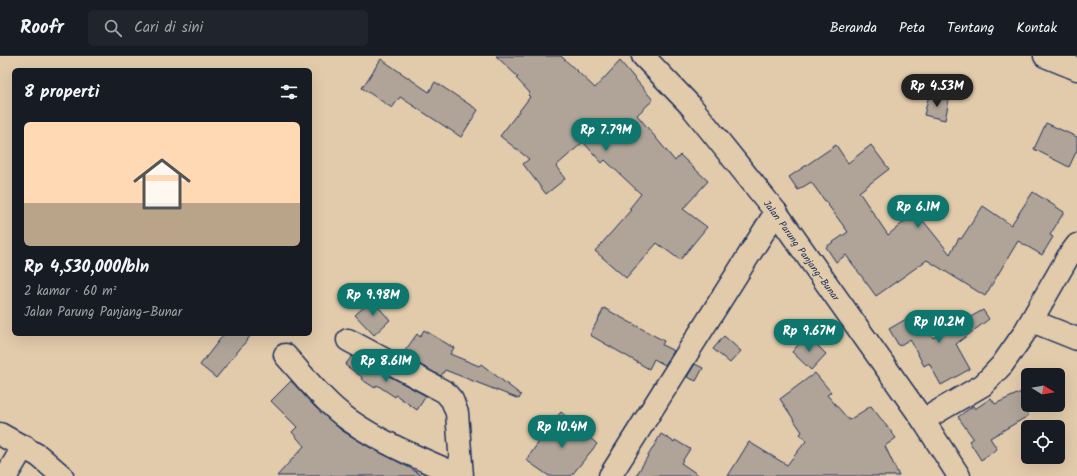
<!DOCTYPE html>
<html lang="id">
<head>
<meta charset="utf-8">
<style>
  :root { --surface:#171b24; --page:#20242c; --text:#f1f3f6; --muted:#9ea1a6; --line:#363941; --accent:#0f766e }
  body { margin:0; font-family:Kalam,sans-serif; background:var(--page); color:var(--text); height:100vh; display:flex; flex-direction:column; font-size:15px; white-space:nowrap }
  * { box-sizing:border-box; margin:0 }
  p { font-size:13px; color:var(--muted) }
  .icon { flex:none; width:22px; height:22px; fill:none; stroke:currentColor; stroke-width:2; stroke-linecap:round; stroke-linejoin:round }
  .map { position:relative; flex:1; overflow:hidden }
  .details { position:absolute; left:12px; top:12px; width:300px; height:268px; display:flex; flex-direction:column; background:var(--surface); border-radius:6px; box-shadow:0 4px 16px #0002 }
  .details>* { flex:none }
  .needle { width:26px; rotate:101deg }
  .fabs { position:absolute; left:1021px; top:312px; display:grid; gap:8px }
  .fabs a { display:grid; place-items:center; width:44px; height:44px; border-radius:6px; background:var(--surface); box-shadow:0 4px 16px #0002; font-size:20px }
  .price { position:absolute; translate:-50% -34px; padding:0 9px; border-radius:14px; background:var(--accent); color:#fff; font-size:13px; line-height:26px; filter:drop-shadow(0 1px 2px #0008) }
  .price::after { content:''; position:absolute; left:50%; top:24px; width:12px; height:9px; margin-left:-6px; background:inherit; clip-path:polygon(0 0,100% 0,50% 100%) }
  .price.current { background:#222; color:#fff }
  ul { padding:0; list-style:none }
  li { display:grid; align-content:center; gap:8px; height:212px; padding:0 12px }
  li span { display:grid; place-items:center; height:124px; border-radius:6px; color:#555 }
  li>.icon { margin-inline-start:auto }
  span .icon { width:72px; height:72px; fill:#fffc; stroke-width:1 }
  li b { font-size:17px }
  h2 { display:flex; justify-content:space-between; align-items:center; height:48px; padding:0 12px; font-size:17px }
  header { display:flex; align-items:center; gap:24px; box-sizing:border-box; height:56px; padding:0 20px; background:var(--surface); border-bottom:1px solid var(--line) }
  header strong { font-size:19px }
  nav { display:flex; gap:22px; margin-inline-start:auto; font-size:14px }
  .search { width:280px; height:36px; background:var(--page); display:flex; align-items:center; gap:10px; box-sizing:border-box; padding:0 14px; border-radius:6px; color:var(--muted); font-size:15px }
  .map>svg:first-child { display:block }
  .building { fill:#b0a498; stroke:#1b2f5e }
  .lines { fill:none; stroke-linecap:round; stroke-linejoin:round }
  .minor-casing { stroke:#1b2f5e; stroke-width:25 }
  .major-casing { stroke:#1b2f5e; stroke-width:25 }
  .minor { stroke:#e2cbab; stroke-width:22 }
  .major { stroke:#e2cbab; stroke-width:22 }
  .labels { text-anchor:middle; stroke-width:4; stroke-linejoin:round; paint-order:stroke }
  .street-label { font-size:10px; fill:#1b2f5e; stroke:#e2cbab }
</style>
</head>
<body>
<header>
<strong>Roofr</strong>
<div class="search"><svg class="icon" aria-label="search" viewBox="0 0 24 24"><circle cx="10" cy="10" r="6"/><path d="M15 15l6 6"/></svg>Cari di sini</div>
<nav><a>Beranda</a><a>Peta</a><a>Tentang</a><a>Kontak</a></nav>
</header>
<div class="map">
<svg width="1077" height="420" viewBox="0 0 1077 420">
  <rect width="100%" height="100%" fill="#e2cbab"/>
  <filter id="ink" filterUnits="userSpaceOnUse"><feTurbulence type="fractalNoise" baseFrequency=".025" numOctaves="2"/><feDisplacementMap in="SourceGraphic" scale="8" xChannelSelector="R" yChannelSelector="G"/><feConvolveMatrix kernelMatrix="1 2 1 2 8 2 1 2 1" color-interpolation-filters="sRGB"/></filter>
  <g filter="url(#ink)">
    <g class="building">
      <path d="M 496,0 L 561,0 L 595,32 L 620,5 L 653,44 L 637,59 L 675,105 L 680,99 L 708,125 L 683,153 L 707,171 L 680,204 L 657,187 L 626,222 L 595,195 L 631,154 L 629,153 L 641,138 L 605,104 L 602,107 L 583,86 L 556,110 L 565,123 L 546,138 L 523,108 L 529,103 L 500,80 L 530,41 L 528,39 L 530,37 L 516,22 L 518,21 Z"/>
      <path d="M 381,3 L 429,36 L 435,26 L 478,54 L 461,81 L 400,41 L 392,52 L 362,32 Z"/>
      <path d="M 929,39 L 949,44 L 945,64 L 924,59 Z"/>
      <path d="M 1046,67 L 1077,81 L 1077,94 L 1069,111 L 1034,93 Z"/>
      <path d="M 836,89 L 848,107 L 871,89 L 889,113 L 859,136 L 888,179 L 916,156 L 950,198 L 959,182 L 961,183 L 983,150 L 1011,169 L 1033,136 L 1064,156 L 1050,179 L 1053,181 L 1042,199 L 1018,185 L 985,240 L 927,204 L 876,240 L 846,199 L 836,206 L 826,191 L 848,176 L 811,126 L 798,134 L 789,121 Z"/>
      <path d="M 372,244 L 390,264 L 374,279 L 355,259 Z"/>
      <path d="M 604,252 L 664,285 L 662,289 L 674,295 L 665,309 L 654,303 L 649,313 L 590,279 Z"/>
      <path d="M 983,254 L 989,263 L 956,288 L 970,313 L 941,329 L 929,307 L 924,310 L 910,283 L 899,290 L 889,273 L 918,256 L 933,282 Z"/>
      <path d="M 424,274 L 454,292 L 450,298 L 479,310 L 481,308 L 521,339 L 519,343 L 445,314 L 441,320 L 402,299 L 417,278 L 420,281 Z"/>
      <path d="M 224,278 L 252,278 L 216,322 L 200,309 Z"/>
      <path d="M 807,279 L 826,298 L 811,314 L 792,296 Z"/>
      <path d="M 724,280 L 741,295 L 730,307 L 713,293 Z"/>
      <path d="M 352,300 L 426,340 L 417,354 L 396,339 L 395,341 L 377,329 L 375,332 L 361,323 L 362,321 L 345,309 Z"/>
      <path d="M 695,308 L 703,312 L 696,325 L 687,321 Z"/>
      <path d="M 815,317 L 831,336 L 827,339 L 849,364 L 871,350 L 896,382 L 885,390 L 899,420 L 728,420 L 749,386 L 787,409 L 806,385 L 800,378 L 802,376 L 780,343 Z"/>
      <path d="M 291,325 L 315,351 L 341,374 L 369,391 L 410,412 L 423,420 L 277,420 L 304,390 L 292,376 L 297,371 L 271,345 Z"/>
      <path d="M 1028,333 L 1028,360 L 990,382 L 997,393 L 981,404 L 969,385 L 973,382 L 958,361 L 973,350 L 975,353 L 991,342 L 995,348 Z"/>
      <path d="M 561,356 L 597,388 L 571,420 L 549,420 L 526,404 L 549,372 L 548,371 Z"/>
      <path d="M 661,378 L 674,386 L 675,384 L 690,393 L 681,407 L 700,420 L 636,420 Z"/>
    </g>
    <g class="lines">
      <defs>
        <g id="minor">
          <path d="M 1045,0 L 1077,13"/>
          <path d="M 1032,265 L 1077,283"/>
          <path d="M 348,284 L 445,336 L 452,344 L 457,357 L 462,420"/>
          <path d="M 285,299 C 305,321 325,347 349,364 C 383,388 424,404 461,420"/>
          <path d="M 923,364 L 983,329 L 1002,309 L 1023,279 L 1068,201 L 1077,189"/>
          <path d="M 0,378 L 39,400 L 62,420"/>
          <path d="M 6,420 L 24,390"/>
          <path d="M 610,420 L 776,156"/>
        </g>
        <path id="major" d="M 643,0 L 690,49 L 776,156 L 923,364 L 959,420"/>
      </defs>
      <use href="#minor" class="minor-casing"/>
      <use href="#major" class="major-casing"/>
      <use href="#minor" class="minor"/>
      <use href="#major" class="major"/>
    </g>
  </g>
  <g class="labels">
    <g class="street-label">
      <text transform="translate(802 194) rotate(54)" y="4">Jalan Parung Panjang–Bunar</text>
    </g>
  </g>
</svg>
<div class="fabs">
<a><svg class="needle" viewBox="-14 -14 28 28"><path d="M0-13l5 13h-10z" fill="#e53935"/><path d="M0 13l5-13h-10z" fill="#9ea1a6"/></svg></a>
<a><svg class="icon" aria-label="locate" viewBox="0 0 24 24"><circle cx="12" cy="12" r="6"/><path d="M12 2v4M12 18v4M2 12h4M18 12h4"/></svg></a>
</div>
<b class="price current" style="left:937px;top:52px">Rp 4.53M</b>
<b class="price" style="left:606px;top:96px">Rp 7.79M</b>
<b class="price" style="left:918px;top:173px">Rp 6.1M</b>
<b class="price" style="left:373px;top:261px">Rp 9.98M</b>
<b class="price" style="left:939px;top:288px">Rp 10.2M</b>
<b class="price" style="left:809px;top:297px">Rp 9.67M</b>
<b class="price" style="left:386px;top:327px">Rp 8.61M</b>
<b class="price" style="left:562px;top:393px">Rp 10.4M</b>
<section class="details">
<h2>8 properti<svg class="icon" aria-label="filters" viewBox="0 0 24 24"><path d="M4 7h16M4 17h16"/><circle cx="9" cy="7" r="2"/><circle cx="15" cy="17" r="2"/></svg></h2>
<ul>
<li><span style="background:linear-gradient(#ffd9b3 65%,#b9a48a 0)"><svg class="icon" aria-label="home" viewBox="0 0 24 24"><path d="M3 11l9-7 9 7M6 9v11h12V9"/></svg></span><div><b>Rp 4,530,000/bln</b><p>2 kamar · 60 m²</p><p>Jalan Parung Panjang–Bunar</p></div></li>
</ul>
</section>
</div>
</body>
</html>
